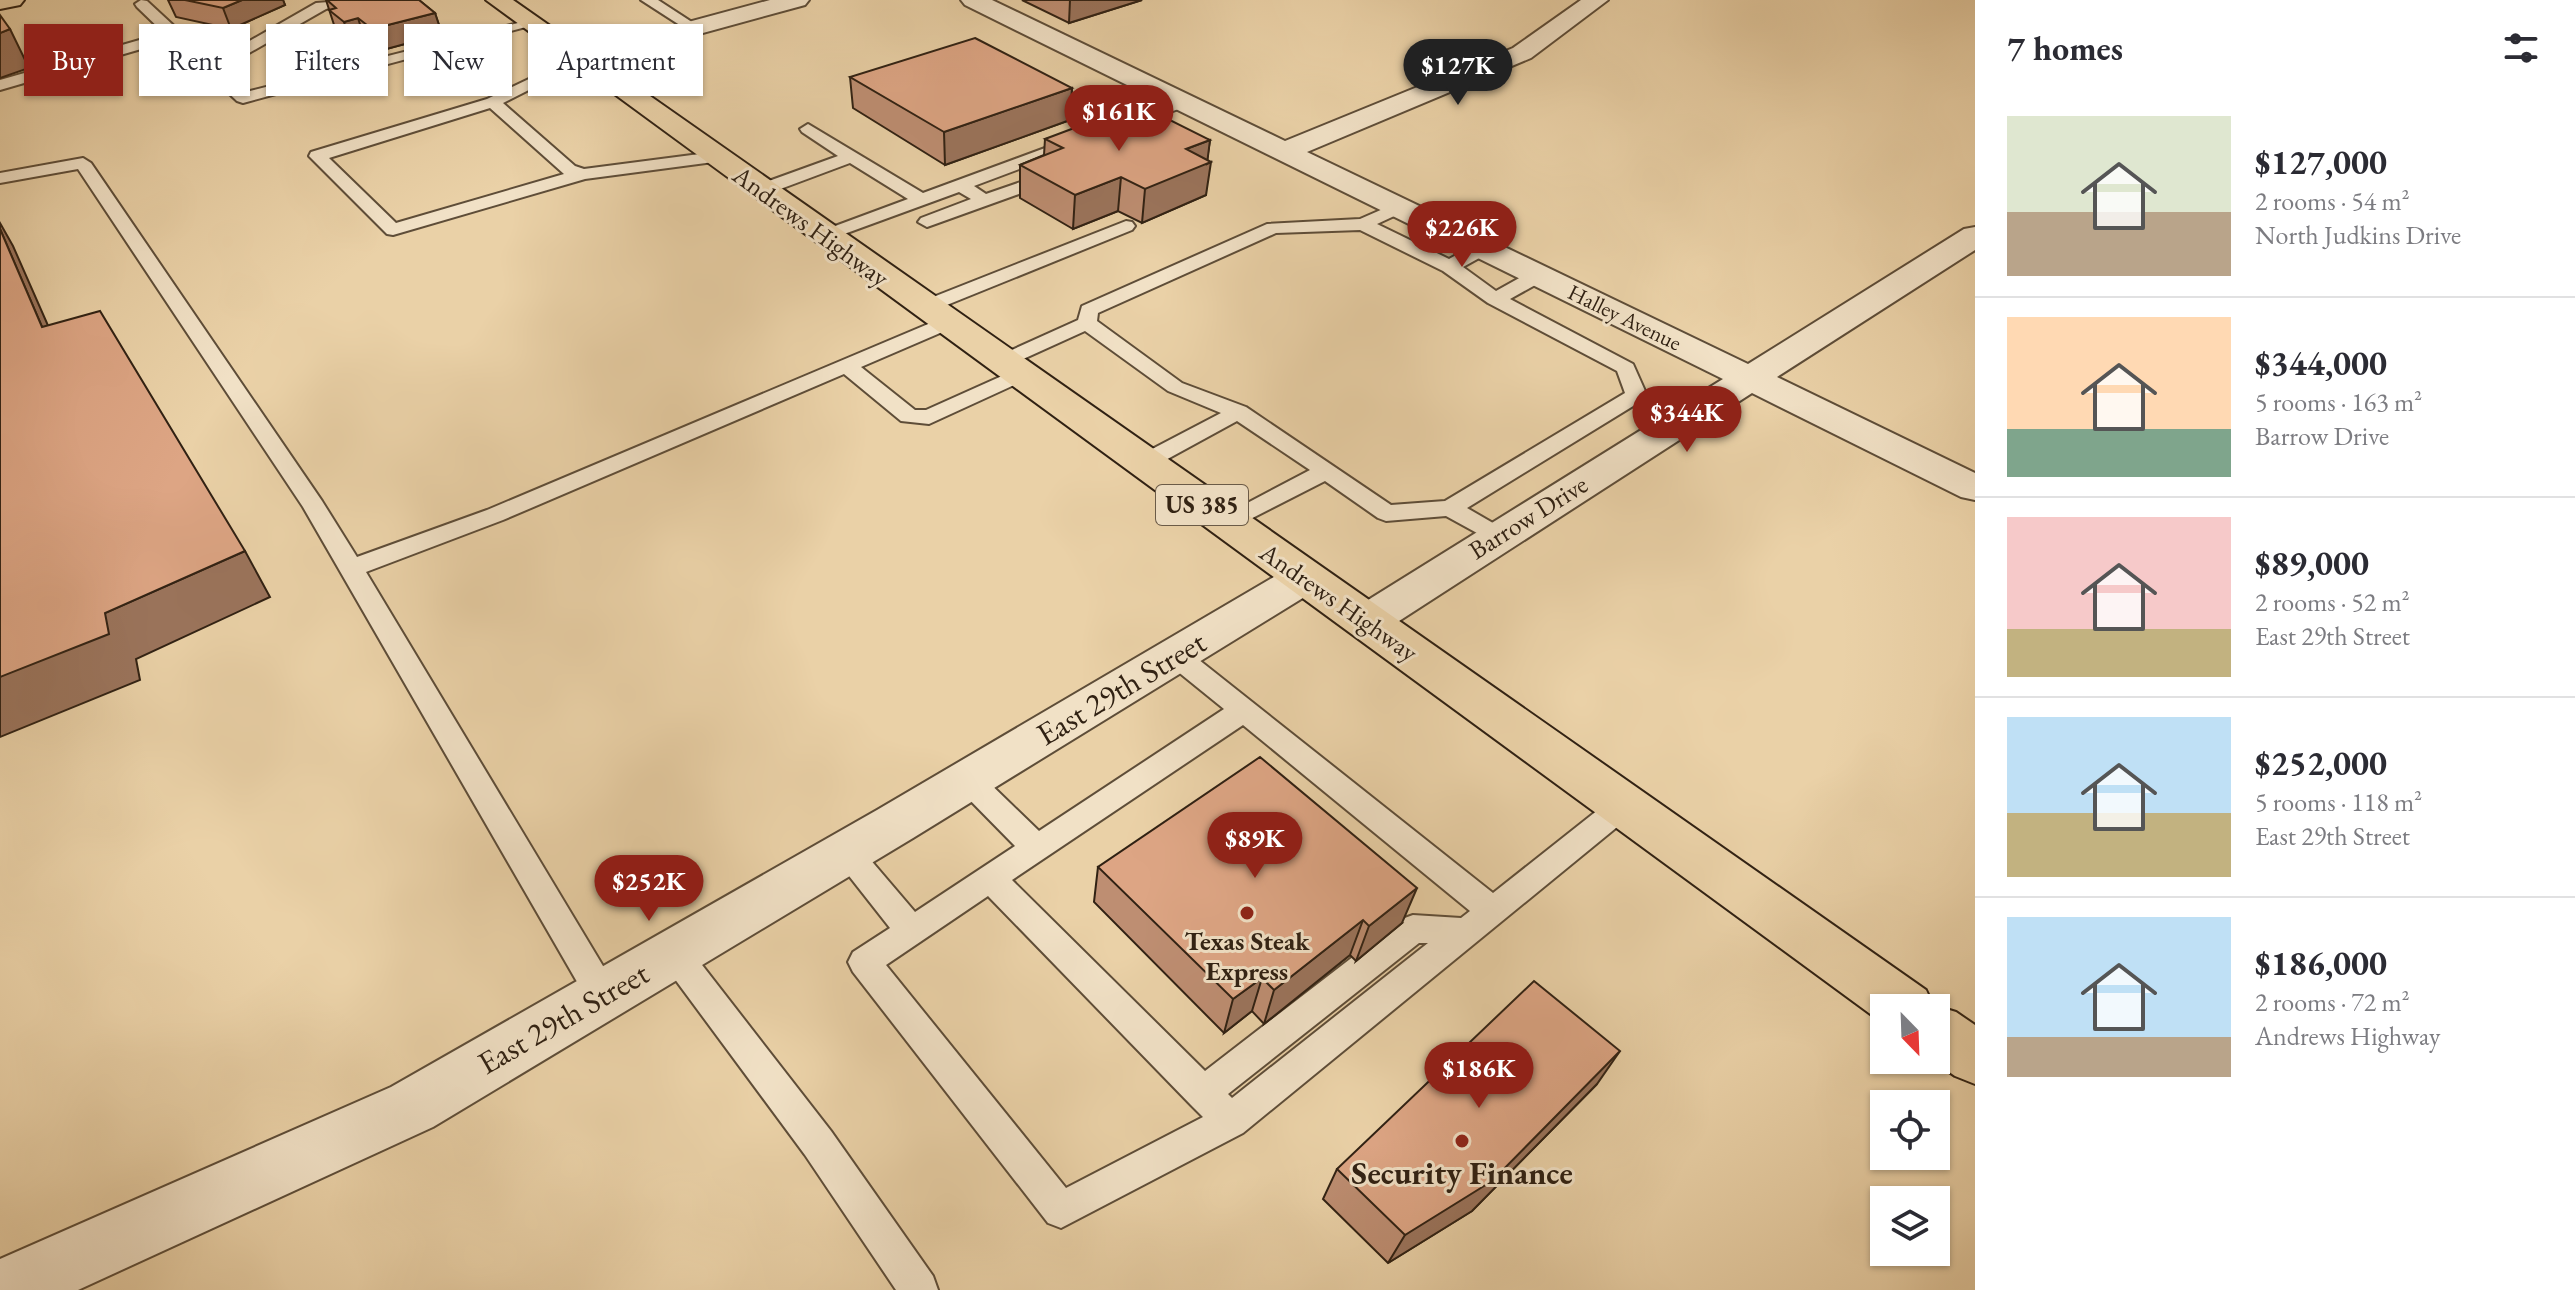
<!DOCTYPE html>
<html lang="en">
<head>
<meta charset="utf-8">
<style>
  :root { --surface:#fff; --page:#f2f2f3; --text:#2b2b33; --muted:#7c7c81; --line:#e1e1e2; --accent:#8f2418 }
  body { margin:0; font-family:"EB Garamond",serif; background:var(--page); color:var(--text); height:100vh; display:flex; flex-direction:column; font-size:30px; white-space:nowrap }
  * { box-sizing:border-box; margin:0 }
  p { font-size:26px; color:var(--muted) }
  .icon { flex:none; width:44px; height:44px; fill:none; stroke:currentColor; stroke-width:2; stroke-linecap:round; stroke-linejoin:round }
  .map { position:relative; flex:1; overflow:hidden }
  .side { display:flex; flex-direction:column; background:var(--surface); width:600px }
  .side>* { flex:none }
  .guide { position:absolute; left:24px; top:24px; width:760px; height:72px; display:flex; gap:16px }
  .needle { width:52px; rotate:157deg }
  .controls { position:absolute; left:1870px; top:994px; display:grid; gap:16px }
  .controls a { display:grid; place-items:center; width:80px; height:80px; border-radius:0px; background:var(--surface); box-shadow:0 2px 6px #0004; font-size:40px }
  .price { position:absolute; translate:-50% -68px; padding:0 18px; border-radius:28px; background:var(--accent); color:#fff; font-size:26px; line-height:52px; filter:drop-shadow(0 2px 4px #0008) }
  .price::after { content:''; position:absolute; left:50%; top:48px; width:24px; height:18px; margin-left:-12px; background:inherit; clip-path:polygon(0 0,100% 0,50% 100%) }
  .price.current { background:#222; color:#fff }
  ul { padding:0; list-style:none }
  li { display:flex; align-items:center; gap:24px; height:200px; padding:0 32px }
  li+li { border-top:2px solid var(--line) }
  li span { display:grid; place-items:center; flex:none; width:224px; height:160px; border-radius:0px; color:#555 }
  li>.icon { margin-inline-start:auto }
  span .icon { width:96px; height:96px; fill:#fffc; stroke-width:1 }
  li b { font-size:34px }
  h2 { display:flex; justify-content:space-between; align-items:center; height:96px; padding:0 32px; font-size:34px }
  .tag { padding:0 28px; border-radius:0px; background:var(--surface); box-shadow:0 2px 6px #0004; font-size:28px; line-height:72px }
  .tag.current { background:var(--accent); color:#fff }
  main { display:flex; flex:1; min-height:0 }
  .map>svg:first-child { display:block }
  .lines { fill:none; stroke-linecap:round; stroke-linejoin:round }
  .lane-casing { stroke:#5e4d38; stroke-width:4 }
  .street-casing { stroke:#5e4d38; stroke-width:4 }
  .primary-casing { stroke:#302113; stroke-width:4 }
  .lane { fill:#f1e1c6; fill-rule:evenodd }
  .street { fill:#f1e1c6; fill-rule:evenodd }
  .primary { fill:#ead1a7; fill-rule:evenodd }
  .wall { fill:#be8e72; stroke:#302113; stroke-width:2 }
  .shaded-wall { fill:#9b745c; stroke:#302113; stroke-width:2 }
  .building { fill:#dda584; stroke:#302113; stroke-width:2 }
  .poi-dot { fill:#8f2418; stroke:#f1e1c6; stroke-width:3 }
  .labels { text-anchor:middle; stroke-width:6; stroke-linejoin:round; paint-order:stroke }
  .far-street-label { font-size:22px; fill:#302113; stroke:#f1e1c6 }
  .shield { fill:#f1e1c6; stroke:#6a5b49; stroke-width:2 }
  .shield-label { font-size:24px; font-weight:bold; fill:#302113 }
  .street-label { font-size:26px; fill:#302113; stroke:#f1e1c6 }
  .poi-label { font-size:26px; font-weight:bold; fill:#302113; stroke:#f1e1c6 }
  .near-street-label { font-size:32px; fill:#302113; stroke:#f1e1c6 }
  .near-poi-label { font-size:32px; font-weight:bold; fill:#302113; stroke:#f1e1c6 }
</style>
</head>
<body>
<main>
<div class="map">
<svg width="1975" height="1290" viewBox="0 0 1975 1290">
  <rect width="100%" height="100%" fill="#ead1a7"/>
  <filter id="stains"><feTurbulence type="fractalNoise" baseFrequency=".0025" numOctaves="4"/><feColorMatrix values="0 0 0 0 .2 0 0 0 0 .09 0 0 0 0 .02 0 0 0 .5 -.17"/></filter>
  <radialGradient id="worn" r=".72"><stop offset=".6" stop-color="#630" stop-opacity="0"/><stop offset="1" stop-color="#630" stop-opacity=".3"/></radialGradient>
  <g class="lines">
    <defs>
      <g id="lane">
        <path d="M 141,0 L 147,1 L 213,62 L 316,3 L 354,0 L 326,9 L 221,69 L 246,92 L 530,20 L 537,24 L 243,103 L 237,101 L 172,40 L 0,90 L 0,80 L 164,33 L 137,7 L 135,4 Z"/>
        <path d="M 641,0 L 658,0 L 701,28 L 699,31 L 689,31 Z"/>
        <path d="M 579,55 L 584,56 L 584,62 L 503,103 L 575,166 L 584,169 L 715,152 L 723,157 L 721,161 L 585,179 L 393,235 L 387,234 L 309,156 L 311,152 L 487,99 ZM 490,108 L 564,174 L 396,223 L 329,158 Z"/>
        <path d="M 1183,97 L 1189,99 L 1189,105 L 974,186 L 986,194 L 1038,176 L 1047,181 L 1044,185 L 927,227 L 918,222 L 921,218 L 971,199 L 959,192 L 825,241 L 819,240 L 816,236 L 819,232 L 908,199 L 850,163 L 767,194 L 755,194 L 752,190 L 755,186 L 838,156 L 802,132 L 800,129 L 808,124 L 923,193 Z"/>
        <path d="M 83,158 L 91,163 L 322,501 L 357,557 L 487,510 L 940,319 L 954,319 L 957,323 L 954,327 L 861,367 L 915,410 L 926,410 L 1013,371 L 1020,369 L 1030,375 L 1027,379 L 929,424 L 901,421 L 844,374 L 503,520 L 366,572 L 615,986 L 619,996 L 615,1006 L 603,1011 L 591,1006 L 303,507 L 78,169 L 0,183 L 0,173 Z"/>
        <path d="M 1399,202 L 1405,203 L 1408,207 L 1405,211 L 1377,224 L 1449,259 L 1476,244 L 1490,244 L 1492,248 L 1490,252 L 1463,267 L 1496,291 L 1532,271 L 1546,271 L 1549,275 L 1546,279 L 1510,299 L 1633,364 L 1645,391 L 1702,409 L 1705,414 L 1702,419 L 1686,419 L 1638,403 L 1467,508 L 1505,530 L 1509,536 L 1505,542 L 1497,544 L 1446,516 L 1386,521 L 1378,518 L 1325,481 L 1227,531 L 1219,528 L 1215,523 L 1219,518 L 1310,470 L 1237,421 L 1151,468 L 1135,468 L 1132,463 L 1135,458 L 1221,413 L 1168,391 L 1085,331 L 1008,366 L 994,366 L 991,362 L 994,358 L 1078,320 L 1082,306 L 1267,224 L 1360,219 ZM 1360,230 L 1443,271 L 1488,303 L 1617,371 L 1625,393 L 1445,501 L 1391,505 L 1246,407 L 1182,383 L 1097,321 L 1098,313 L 1276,233 Z"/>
        <path d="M 1126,221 L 1132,222 L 1135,226 L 1132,230 L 932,311 L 918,311 L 915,307 L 918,303 Z"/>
        <path d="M 1175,646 L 1184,648 L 1493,893 L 1613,798 L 1623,794 L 1633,798 L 1638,806 L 1633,814 L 1243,1133 L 1061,1228 L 1048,1223 L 853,972 L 848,962 L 853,952 L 890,928 L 831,853 L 835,844 L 846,841 L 857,844 L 915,912 L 1015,846 L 958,788 L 954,780 L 958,772 L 968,769 L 978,772 L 1039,831 L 1224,709 L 1166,662 L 1162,655 L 1166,648 ZM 1243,725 L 1470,911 L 1461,918 L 1413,915 L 1402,919 L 1205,1071 L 1012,880 ZM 988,896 L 1191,1105 L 1203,1117 L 1066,1188 L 886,965 ZM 1419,943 L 1428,943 L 1232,1098 L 1228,1094 Z"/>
        <path d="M 674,939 L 685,943 L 831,1131 L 933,1276 L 938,1290 L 896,1290 L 805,1155 L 663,963 L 658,953 L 663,943 Z"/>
      </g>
      <g id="street">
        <path d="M 770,0 L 809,0 L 805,5 L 579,67 L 570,64 L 566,59 L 570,54 Z"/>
        <path d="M 961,0 L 992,0 L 1285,141 L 1513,48 L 1581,0 L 1608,0 L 1531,58 L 1307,152 L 1748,364 L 1964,229 L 1975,227 L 1975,250 L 1777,377 L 1975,473 L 1975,500 L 1961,497 L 1752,393 L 1382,632 L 1367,636 L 1352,632 L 1345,621 L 1352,610 L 1723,379 L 965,5 Z"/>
        <path d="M 1304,564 L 1319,568 L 1325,578 L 1319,588 L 913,838 L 433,1127 L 78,1290 L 0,1290 L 0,1259 L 391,1087 L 877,810 L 1289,568 Z"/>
      </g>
      <g id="primary">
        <path d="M 0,0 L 24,0 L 20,5 L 0,9 Z"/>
        <path d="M 486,0 L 513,0 L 1926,990 L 1933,1005 L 1956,1012 L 1975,1025 L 1975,1084 L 1955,1076 L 1932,1060 L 1936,1060 L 1936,1008 L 1884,1008 L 1884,1024 Z"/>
      </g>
    </defs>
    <use href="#lane" class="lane-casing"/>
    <use href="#street" class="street-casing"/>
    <use href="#primary" class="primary-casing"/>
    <use href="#lane" class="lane"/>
    <use href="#street" class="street"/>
    <use href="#primary" class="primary"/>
  </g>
  <g class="wall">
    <path d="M 168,0 L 283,0 L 285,5 L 231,29 L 176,17 Z"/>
    <path d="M 326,0 L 419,0 L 435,13 L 442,34 L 379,51 L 365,40 L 351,43 L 336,31 Z"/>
    <path d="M 1022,0 L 1142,0 L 1069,23 Z"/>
    <path d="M 850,77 L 1072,88 L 1070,120 L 945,165 L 853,108 Z"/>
    <path d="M 1133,122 L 1210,140 L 1207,160 L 1206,195 L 1142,223 L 1118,211 L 1073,229 L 1020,198 L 1020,165 L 1044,155 L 1045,139 Z"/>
    <path d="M 1098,867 L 1402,923 L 1356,961 L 1350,955 L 1264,1024 L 1252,1011 L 1224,1033 L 1094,902 Z"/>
    <path d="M 1597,1084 L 1472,1211 L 1388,1263 L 1323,1199 L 1337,1169 Z"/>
  </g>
  <g class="shaded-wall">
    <path d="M 242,0 L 283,0 L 285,5 L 231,29 L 223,8 Z"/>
    <path d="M 1070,0 L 1142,0 L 1069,23 Z"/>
    <path d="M 435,13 L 442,34 L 379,51 L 372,29 Z"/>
    <path d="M 358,18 L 365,40 L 351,43 L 344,22 Z"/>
    <path d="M 10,29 L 29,68 L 0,78 L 0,33 Z"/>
    <path d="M 1072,88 L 1070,120 L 945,165 L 944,132 Z"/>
    <path d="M 1210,140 L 1207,164 L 1211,162 L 1206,195 L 1142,223 L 1145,189 L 1186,149 Z"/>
    <path d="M 1121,177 L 1118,211 L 1073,229 L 1075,195 Z"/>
    <path d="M 0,223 L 13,246 L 68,371 L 42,327 L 0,229 Z"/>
    <path d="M 245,551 L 270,597 L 136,659 L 140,680 L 0,737 L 0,677 L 105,613 Z"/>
    <path d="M 1417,888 L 1402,923 L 1356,961 L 1369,926 Z"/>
    <path d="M 1363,920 L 1350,955 L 1264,1024 L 1274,990 Z"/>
    <path d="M 1262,978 L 1252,1011 L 1224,1033 L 1233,999 Z"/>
    <path d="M 1620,1051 L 1597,1084 L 1472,1211 L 1388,1263 L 1405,1235 Z"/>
  </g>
  <g class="building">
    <path d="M 185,0 L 242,0 L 223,8 Z"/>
    <path d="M 327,0 L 419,0 L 435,13 L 372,29 L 358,18 L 344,22 L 329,10 L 336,8 Z"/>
    <path d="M 0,15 L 10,29 L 0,33 Z"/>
    <path d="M 975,38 L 1072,88 L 944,132 L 850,77 Z"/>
    <path d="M 1114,113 L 1133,122 L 1158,114 L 1210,140 L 1186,149 L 1211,162 L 1145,189 L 1121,177 L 1075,195 L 1020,165 L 1063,148 L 1045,139 Z"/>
    <path d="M 0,229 L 42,327 L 100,311 L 245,551 L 105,613 L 109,634 L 0,677 Z"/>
    <path d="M 1260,757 L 1417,888 L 1369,926 L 1363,920 L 1274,990 L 1262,978 L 1233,999 L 1098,867 Z"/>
    <path d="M 1534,981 L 1620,1051 L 1492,1181 L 1405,1235 L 1337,1169 Z"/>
  </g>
  <g class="poi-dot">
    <circle cx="1247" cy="913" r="8"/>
    <circle cx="1462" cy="1141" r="8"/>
  </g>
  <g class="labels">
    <g class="far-street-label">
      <text transform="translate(1625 317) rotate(26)" y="8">Halley Avenue</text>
    </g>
    <rect class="shield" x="1156" y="485" width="92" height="40" rx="6"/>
    <g class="shield-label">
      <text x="1202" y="513">US 385</text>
    </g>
    <g class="street-label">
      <text transform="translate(811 226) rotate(36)" y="9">Andrews Highway</text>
      <text transform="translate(1528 517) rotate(-32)" y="9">Barrow Drive</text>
      <text transform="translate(1339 602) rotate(35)" y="9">Andrews Highway</text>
    </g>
    <g class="poi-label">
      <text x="1247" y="950">Texas Steak<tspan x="1247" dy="30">Express</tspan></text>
    </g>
    <g class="near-street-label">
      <text transform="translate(1121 688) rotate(-31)" y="11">East 29th Street</text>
      <text transform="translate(563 1018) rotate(-30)" y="11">East 29th Street</text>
    </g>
    <g class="near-poi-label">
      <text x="1462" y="1184">Security Finance</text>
    </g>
  </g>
  <rect width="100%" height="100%" filter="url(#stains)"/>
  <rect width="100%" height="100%" fill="url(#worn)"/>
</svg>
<div class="controls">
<a><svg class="needle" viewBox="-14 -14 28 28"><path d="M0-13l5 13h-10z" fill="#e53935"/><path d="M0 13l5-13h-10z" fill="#7c7c81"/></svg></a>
<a><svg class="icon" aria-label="locate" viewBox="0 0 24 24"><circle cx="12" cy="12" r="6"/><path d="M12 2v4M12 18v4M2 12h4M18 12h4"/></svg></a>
<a><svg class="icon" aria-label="layers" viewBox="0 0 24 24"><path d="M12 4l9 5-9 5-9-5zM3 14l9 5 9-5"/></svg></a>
</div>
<b class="price current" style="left:1458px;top:107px">$127K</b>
<b class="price" style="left:1119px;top:153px">$161K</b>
<b class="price" style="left:1462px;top:269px">$226K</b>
<b class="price" style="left:1687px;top:454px">$344K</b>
<b class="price" style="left:1255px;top:880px">$89K</b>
<b class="price" style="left:649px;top:923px">$252K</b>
<b class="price" style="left:1479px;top:1110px">$186K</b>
<div class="guide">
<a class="tag current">Buy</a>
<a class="tag">Rent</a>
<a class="tag">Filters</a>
<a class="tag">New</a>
<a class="tag">Apartment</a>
</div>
</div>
<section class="side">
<h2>7 homes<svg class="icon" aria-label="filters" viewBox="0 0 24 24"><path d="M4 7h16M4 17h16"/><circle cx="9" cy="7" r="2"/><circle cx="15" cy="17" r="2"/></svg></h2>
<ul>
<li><span style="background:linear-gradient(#dfe7d0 60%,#b9a48a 0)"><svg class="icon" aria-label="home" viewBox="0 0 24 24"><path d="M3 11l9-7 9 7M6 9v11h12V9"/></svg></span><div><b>$127,000</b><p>2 rooms · 54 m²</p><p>North Judkins Drive</p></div></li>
<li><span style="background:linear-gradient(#ffd9b3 70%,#7fa58c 0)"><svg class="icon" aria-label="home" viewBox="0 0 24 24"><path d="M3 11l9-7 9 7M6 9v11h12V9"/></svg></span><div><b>$344,000</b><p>5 rooms · 163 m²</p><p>Barrow Drive</p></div></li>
<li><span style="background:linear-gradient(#f6c9c9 70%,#c2b280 0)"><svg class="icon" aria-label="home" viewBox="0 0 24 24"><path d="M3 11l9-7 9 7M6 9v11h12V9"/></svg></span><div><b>$89,000</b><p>2 rooms · 52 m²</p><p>East 29th Street</p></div></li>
<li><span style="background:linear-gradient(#bfe0f5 60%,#c2b280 0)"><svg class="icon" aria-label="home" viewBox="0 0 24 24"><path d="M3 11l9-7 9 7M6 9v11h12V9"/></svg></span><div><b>$252,000</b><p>5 rooms · 118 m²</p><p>East 29th Street</p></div></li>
<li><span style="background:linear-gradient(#bfe0f5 75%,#b9a48a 0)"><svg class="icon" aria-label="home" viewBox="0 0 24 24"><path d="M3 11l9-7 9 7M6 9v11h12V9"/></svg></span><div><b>$186,000</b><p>2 rooms · 72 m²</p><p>Andrews Highway</p></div></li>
</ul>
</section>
</main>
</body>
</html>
